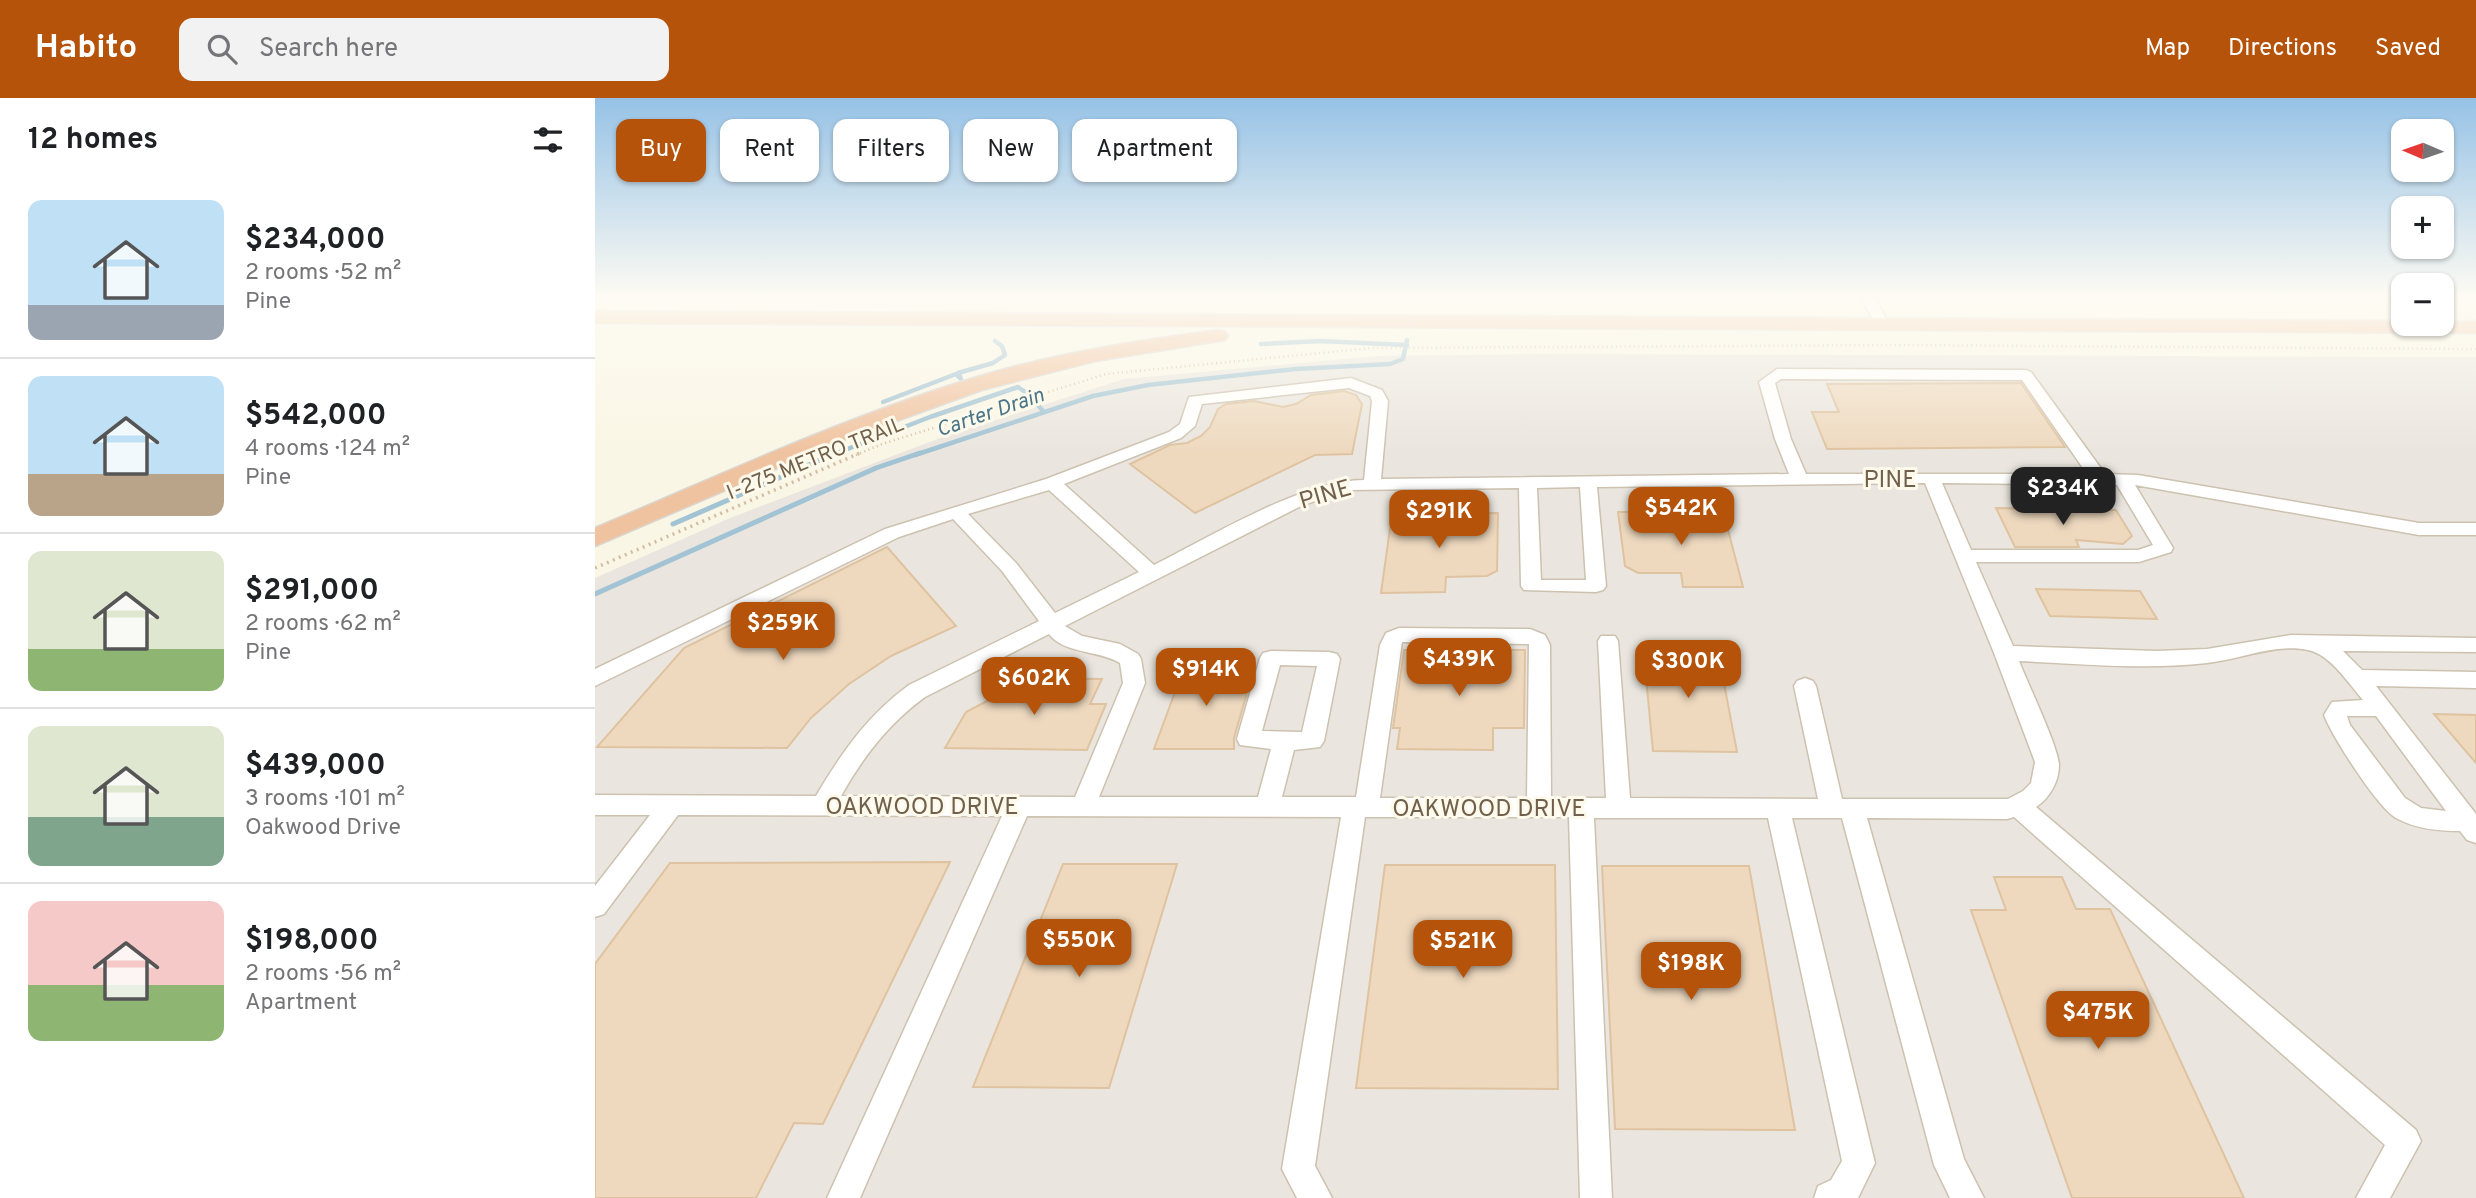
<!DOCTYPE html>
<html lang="en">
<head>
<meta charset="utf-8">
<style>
  :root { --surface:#fff; --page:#f2f2f2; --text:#202124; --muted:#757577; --line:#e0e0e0; --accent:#b45309 }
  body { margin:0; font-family:Overpass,sans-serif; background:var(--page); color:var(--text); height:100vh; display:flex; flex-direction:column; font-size:26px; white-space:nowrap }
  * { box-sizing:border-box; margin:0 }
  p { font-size:23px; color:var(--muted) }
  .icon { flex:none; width:38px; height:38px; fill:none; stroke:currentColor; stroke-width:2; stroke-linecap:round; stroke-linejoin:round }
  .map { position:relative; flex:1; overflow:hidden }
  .drawer { display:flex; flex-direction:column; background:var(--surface); width:595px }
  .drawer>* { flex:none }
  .hud { position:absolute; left:21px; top:21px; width:665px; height:63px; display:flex; gap:14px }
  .needle { width:46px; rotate:272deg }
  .buttons { position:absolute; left:1796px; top:21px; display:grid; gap:14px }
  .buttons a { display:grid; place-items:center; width:63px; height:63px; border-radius:14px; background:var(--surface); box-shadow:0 2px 5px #0004; font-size:35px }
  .price { position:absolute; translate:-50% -60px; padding:0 16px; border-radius:14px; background:var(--accent); color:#fff; font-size:23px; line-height:46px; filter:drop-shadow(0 2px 4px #0008) }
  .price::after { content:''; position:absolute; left:50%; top:42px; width:21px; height:16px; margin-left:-10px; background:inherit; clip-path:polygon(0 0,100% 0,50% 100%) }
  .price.on { background:#222; color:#fff }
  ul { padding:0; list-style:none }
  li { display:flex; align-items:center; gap:21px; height:175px; padding:0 28px }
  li+li { border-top:2px solid var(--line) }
  li span { display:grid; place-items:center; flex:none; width:196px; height:140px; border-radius:14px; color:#555 }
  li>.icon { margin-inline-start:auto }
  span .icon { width:84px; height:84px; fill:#fffc; stroke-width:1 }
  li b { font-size:30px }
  h2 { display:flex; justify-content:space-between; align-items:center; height:84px; padding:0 28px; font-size:30px }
  .tag { padding:0 24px; border-radius:14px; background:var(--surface); box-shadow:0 2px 5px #0004; font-size:24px; line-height:63px }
  .tag.on { background:var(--accent); color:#fff }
  header { display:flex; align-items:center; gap:42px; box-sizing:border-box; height:98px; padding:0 35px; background:var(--accent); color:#fff }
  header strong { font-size:33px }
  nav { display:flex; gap:38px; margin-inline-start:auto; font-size:24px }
  .search { width:490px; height:63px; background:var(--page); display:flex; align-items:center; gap:18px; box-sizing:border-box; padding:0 24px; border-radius:14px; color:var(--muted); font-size:26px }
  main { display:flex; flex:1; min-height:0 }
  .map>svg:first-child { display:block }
  .industrial { fill:#eae6df }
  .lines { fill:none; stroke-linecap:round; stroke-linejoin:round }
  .stream-far1 { stroke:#a2c3d3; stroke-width:4.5 }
  .stream { stroke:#a2c3d3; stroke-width:5 }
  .building { fill:#eed9bf; stroke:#dfc3a0; stroke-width:2 }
  .minor-casing { stroke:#cdc1af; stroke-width:3 }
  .highway-casing { stroke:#dad6d0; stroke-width:3 }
  .path-far1 { stroke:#d2bda2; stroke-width:2.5; stroke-dasharray:1 3.5; stroke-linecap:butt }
  .path { stroke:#d2bda2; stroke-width:3.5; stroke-dasharray:2 4.5; stroke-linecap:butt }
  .minor { fill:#fff; fill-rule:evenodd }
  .highway { fill:#f0c3a0; fill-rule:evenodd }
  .labels { text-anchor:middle; stroke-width:6; stroke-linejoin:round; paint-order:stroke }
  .far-water-label { font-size:21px; font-style:italic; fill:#4b758a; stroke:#fdf9eb }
  .far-street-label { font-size:21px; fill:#71604c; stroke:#fdf9eb }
  .street-label { font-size:24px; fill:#71604c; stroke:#fdf9eb }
</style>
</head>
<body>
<header>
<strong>Habito</strong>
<div class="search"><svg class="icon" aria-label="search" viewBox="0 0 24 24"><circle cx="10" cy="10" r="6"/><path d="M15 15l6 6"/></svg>Search here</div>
<nav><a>Map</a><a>Directions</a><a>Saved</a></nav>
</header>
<main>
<section class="drawer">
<h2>12 homes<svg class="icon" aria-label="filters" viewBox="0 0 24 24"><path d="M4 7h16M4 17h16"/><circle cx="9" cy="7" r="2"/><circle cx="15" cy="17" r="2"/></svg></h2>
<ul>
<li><span style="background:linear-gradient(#bfe0f5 75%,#9aa5b1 0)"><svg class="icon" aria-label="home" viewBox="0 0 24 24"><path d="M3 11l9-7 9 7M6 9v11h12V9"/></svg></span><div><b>$234,000</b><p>2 rooms · 52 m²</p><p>Pine</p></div></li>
<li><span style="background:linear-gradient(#bfe0f5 70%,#b9a48a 0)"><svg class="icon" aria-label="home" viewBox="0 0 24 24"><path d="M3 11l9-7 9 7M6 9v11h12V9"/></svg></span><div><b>$542,000</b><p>4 rooms · 124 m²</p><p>Pine</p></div></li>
<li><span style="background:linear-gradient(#dfe7d0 70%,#8fb573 0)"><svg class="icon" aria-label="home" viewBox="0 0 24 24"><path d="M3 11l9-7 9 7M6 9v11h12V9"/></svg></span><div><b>$291,000</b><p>2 rooms · 62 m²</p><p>Pine</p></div></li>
<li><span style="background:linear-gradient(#dfe7d0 65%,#7fa58c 0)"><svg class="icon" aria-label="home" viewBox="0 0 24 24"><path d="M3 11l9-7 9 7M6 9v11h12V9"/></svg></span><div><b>$439,000</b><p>3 rooms · 101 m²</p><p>Oakwood Drive</p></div></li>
<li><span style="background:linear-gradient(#f6c9c9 60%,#8fb573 0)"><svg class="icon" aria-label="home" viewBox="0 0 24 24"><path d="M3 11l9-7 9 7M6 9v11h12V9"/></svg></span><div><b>$198,000</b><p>2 rooms · 56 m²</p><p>Apartment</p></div></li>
</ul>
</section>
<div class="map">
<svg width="1881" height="1100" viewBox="0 0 1881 1100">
  <rect width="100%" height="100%" fill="#faf6e5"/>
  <path class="industrial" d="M 942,256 L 1881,259 L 1881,1100 L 0,1100 L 0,480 L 135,420 L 345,340 L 529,281 L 781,258 Z"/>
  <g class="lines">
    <g class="stream-far1">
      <path d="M 666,246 L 725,243 L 812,247"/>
      <path d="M 365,278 L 363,275 L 398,265 L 410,257 L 407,248 L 400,243"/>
      <path d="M 288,304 L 361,276 L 366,281"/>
      <path d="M 440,304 L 449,314"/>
      <path d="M 237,357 L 335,319 L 423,289 L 433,296"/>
      <path d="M 320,357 L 498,298 L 553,287 L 701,271 L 795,266 L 808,261 L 812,242"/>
    </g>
    <g class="stream">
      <path d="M 78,426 L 241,355"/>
      <path d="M 0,496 L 281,370 L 325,355"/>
    </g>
  </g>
  <g class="building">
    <path d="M 1426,285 L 1470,349 L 1232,351 L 1217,314 L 1244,314 L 1232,286 Z"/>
    <path d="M 749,293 L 761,297 L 767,306 L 757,356 L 720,357 L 600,415 L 535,366 L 575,347 L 592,345 L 606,338 L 615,329 L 623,311 L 631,306 L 659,303 L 688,309 L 701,306 L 716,297 Z"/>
    <path d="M 1401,410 L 1521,412 L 1537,438 L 1528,446 L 1481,442 L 1484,449 L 1420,449 Z"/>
    <path d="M 1128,413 L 1148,489 L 1088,489 L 1086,475 L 1043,475 L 1030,468 L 1023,414 Z"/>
    <path d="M 903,415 L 902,473 L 892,478 L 851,479 L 850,494 L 786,495 L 797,416 Z"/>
    <path d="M 292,449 L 361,528 L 296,558 L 254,586 L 216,620 L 192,650 L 2,649 L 89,550 Z"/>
    <path d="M 1441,491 L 1545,493 L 1562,521 L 1455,518 Z"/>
    <path d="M 1048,548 L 1122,548 L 1142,654 L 1058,653 Z"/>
    <path d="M 809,552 L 930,552 L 929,630 L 898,630 L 898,652 L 802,651 L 805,630 L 798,630 Z"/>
    <path d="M 590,567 L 660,567 L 639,640 L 639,651 L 559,651 Z"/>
    <path d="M 436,580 L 507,581 L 495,606 L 511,606 L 492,652 L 350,650 L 371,614 Z"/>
    <path d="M 1839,616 L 1881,617 L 1881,665 Z"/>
    <path d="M 355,764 L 228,1026 L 199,1025 L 161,1100 L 0,1100 L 0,866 L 75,765 Z"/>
    <path d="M 468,766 L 582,766 L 514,990 L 378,989 Z"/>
    <path d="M 790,767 L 960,767 L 963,991 L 761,990 Z"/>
    <path d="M 1007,768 L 1154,768 L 1200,1032 L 1020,1031 Z"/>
    <path d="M 1399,779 L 1467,779 L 1481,811 L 1515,811 L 1649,1100 L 1477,1100 L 1376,812 L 1411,812 Z"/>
  </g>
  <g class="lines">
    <defs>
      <g id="minor">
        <path d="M 1266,200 L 1280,200 L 1294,226 L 1292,229 L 1282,229 Z"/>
        <path d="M 1182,271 L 1431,272 L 1436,274 L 1510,376 L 1543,377 L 1824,425 L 1881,425 L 1881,437 L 1824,437 L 1540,387 L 1578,450 L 1576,454 L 1544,464 L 1381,464 L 1418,548 L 1562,553 L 1612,551 L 1696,537 L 1881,540 L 1881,554 L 1748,553 L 1767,572 L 1881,574 L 1881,590 L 1781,588 L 1881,716 L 1881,745 L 1872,742 L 1865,733 C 1843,733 1821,731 1801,720 C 1782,709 1737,638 1729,617 L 1737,604 L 1768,602 C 1754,586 1735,556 1713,552 C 1680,545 1644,562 1612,565 C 1550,572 1486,566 1424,563 C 1432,584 1463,648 1464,667 C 1464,683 1455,700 1441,709 L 1821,1032 L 1826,1043 L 1795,1100 L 1761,1100 L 1790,1047 L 1419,719 L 1412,721 L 1272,720 L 1369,1061 L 1389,1100 L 1355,1100 L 1339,1067 L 1247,720 L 1197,720 L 1280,1065 L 1263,1100 L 1219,1100 L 1223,1088 L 1236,1082 L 1247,1063 L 1173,720 L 999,720 L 1017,1100 L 985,1100 L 974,719 L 770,719 L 720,1068 L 737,1100 L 702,1100 L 687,1071 L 746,719 L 432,718 L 265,1100 L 232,1100 L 407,718 L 83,717 L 9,816 L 0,819 L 0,788 L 55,717 L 0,717 L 0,697 L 221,698 C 247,654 273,617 314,587 L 444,523 L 407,473 L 358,421 L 304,439 L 0,588 L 0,571 L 290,431 L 451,381 L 574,334 L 585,326 L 594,299 L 756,280 L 787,292 L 793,303 L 786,381 L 1194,376 L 1180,341 L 1164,284 ZM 1186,281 L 1427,282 L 1492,376 L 1211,376 L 1196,341 L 1180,285 ZM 754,290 L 775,298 L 777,303 L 769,382 C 708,382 615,439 559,467 L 469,386 L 586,340 L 600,328 L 607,306 ZM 1330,385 L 1399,555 L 1440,664 L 1436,685 L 1428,693 L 1413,701 L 1247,701 L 1221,588 L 1218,583 L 1210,580 L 1202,583 L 1199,588 L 1223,701 L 1035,700 L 1023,543 L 1020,538 L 1006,538 L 1003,543 L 1011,700 L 956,700 L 955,547 L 950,537 L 935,531 L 804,530 L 791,535 L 785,547 L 761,699 L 687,699 L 699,652 L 725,649 L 729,643 L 745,561 L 742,556 L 734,554 L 676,553 L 668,555 L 665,560 L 642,641 L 645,647 L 676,651 L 663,699 L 504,699 L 550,585 L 546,561 L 543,556 L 525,546 L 487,538 L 470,528 L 708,407 L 753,392 L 924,390 L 926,488 L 929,492 L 1001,494 L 1008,492 L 1011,488 L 1002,389 ZM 1347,385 L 1522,387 L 1558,447 L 1543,452 L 1376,452 ZM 985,389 L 991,482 L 946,482 L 942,390 ZM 454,392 L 544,474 L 460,515 L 421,465 L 373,416 ZM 454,536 C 469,556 504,552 525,565 L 528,585 L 480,699 L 246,698 C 268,659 293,626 330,599 ZM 807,544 L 934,546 L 932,700 L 785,700 ZM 685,567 L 722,568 L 707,634 L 667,633 ZM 1752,618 L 1781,618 L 1851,713 L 1826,710 L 1810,700 L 1755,627 Z"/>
      </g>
      <g id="highway">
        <path d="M 0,213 L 1808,223 L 1808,226 L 1881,223 L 1881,235 L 0,225 Z"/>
        <path d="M 623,232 L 630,234 L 633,238 L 630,242 L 500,263 L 387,292 L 243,344 L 0,448 L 0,430 C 131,375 262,313 399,274 C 473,253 548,242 623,232 Z"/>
      </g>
    </defs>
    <use href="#minor" class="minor-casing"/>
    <use href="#highway" class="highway-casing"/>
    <path class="path-far1" d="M 261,357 L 287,346 L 511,276 L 776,250 L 1303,247 L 1881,251"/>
    <path class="path" d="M 0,470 L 265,355"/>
    <use href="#minor" class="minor"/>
    <use href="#highway" class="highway"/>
  </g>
  <linearGradient id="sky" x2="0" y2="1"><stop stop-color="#96c2e6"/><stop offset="0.56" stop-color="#fdfbf3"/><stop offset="1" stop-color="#fdfbf3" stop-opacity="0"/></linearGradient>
  <rect width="1881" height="354" fill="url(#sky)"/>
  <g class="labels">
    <g class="far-water-label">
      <text transform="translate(395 314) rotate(-19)" y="7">Carter Drain</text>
    </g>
    <g class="far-street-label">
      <text transform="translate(220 360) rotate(-22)" y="7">I-275 METRO TRAIL</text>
    </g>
    <g class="street-label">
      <text x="1295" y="389">PINE</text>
      <text transform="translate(730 396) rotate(-16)" y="8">PINE</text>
      <text x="327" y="716">OAKWOOD DRIVE</text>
      <text x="894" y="718">OAKWOOD DRIVE</text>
    </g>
  </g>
</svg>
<div class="buttons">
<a><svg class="needle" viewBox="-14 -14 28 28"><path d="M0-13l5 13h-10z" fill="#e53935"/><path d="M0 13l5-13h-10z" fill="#757577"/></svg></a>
<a>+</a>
<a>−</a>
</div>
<b class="price on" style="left:1468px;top:429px">$234K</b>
<b class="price" style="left:1086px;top:449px">$542K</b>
<b class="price" style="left:844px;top:452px">$291K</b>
<b class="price" style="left:188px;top:564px">$259K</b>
<b class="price" style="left:864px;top:600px">$439K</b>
<b class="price" style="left:1093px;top:602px">$300K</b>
<b class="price" style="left:611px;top:610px">$914K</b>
<b class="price" style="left:439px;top:619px">$602K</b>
<b class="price" style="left:484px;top:881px">$550K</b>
<b class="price" style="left:868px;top:882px">$521K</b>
<b class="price" style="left:1096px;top:904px">$198K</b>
<b class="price" style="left:1503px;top:953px">$475K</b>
<div class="hud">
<a class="tag on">Buy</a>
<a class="tag">Rent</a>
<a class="tag">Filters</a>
<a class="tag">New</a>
<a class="tag">Apartment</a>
</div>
</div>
</main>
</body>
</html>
